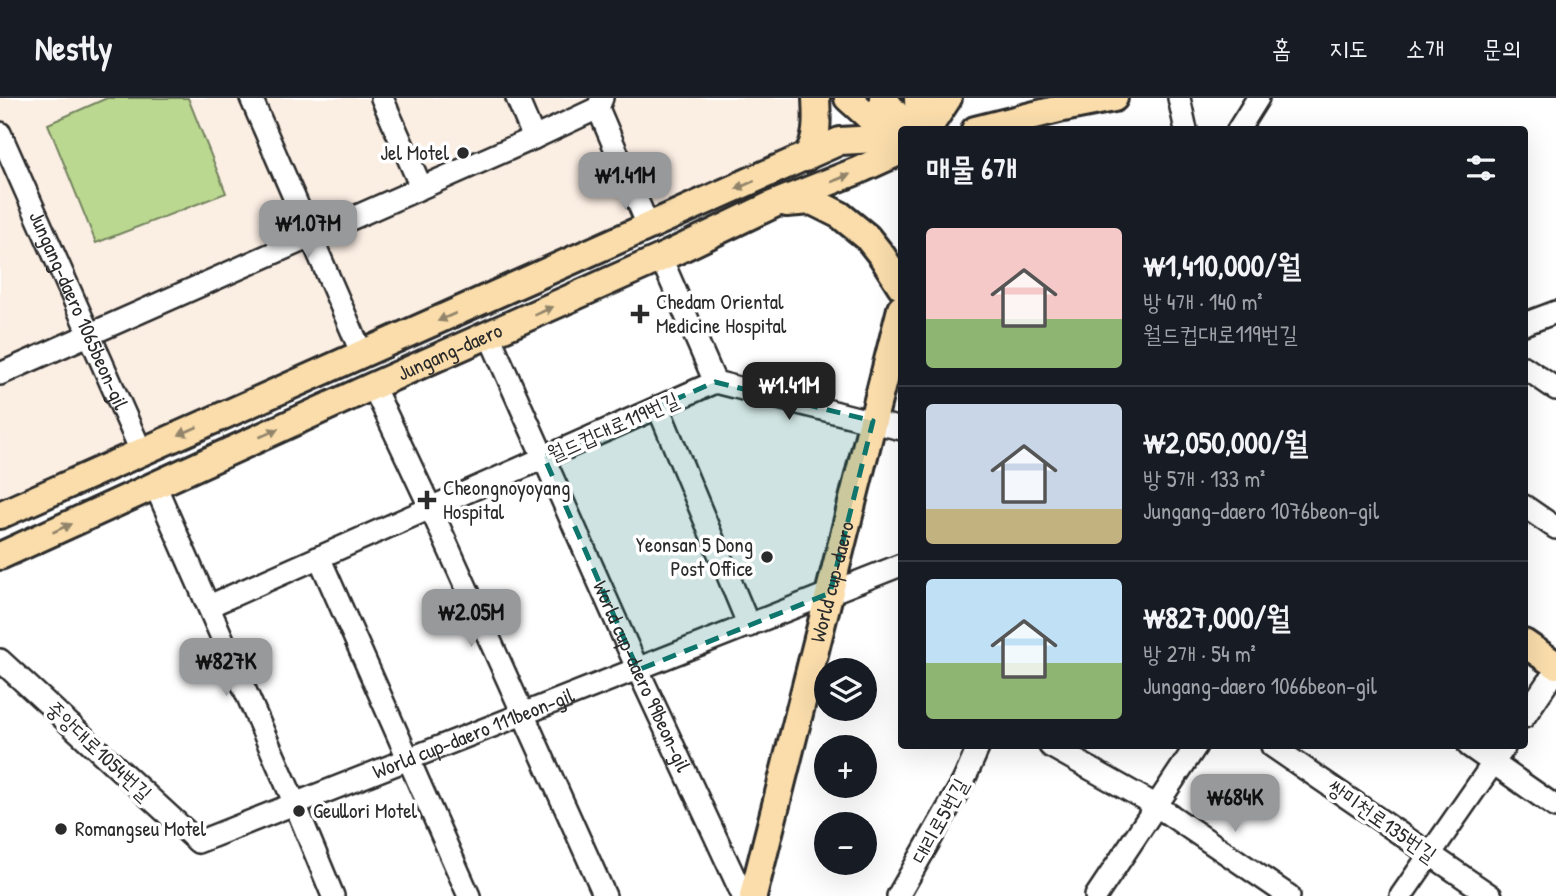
<!DOCTYPE html>
<html lang="ko">
<head>
<meta charset="utf-8">
<style>
  :root { --surface:#171b24; --page:#20242c; --text:#f1f3f6; --muted:#9ea1a6; --line:#363941; --accent:#98999b }
  body { margin:0; font-family:"Patrick Hand","Poor Story",sans-serif; background:var(--page); color:var(--text); height:100vh; display:flex; flex-direction:column; font-size:26px; white-space:nowrap }
  * { box-sizing:border-box; margin:0 }
  p { font-size:23px; color:var(--muted) }
  .icon { flex:none; width:38px; height:38px; fill:none; stroke:currentColor; stroke-width:2; stroke-linecap:round; stroke-linejoin:round }
  .map { position:relative; flex:1; overflow:hidden }
  .details { position:absolute; left:898px; top:28px; width:630px; height:623px; display:flex; flex-direction:column; background:var(--surface); border-radius:7px; box-shadow:0 7px 28px #0002 }
  .details>* { flex:none }
  .controls { position:absolute; left:814px; top:560px; display:grid; gap:14px }
  .controls a { display:grid; place-items:center; width:63px; height:63px; border-radius:50%; background:var(--surface); box-shadow:0 7px 28px #0002; font-size:35px }
  .price { position:absolute; translate:-50% -60px; padding:0 16px; border-radius:14px; background:var(--accent); color:#111; font-size:23px; line-height:46px; filter:drop-shadow(0 2px 4px #0008) }
  .price::after { content:''; position:absolute; left:50%; top:42px; width:21px; height:16px; margin-left:-10px; background:inherit; clip-path:polygon(0 0,100% 0,50% 100%) }
  .price.active { background:#222; color:#fff }
  ul { padding:0; list-style:none }
  li { display:flex; align-items:center; gap:21px; height:175px; padding:0 28px }
  li+li { border-top:2px solid var(--line) }
  li span { display:grid; place-items:center; flex:none; width:196px; height:140px; border-radius:7px; color:#555 }
  li>.icon { margin-inline-start:auto }
  span .icon { width:84px; height:84px; fill:#fffc; stroke-width:1 }
  li b { font-size:30px }
  h2 { display:flex; justify-content:space-between; align-items:center; height:84px; padding:0 28px; font-size:30px }
  header { display:flex; align-items:center; gap:42px; box-sizing:border-box; height:98px; padding:0 35px; background:var(--surface); border-bottom:2px solid var(--line) }
  header strong { font-size:33px }
  nav { display:flex; gap:38px; margin-inline-start:auto; font-size:24px }
  .map>svg:first-child { display:block }
  .built { fill:#fbeee3 }
  .garden { fill:#bbd890; stroke:#73825e; stroke-width:2 }
  .lines { fill:none; stroke-linecap:round; stroke-linejoin:round }
  .minor-casing { stroke:#2b2b2b; stroke-width:26 }
  .major-casing { stroke:#2b2b2b; stroke-width:32 }
  .minor { stroke:#fff; stroke-width:21 }
  .major { stroke:#faddab; stroke-width:26 }
  .oneway { fill:#92846b }
  .marked { fill:#0f766e; fill-opacity:0.2; stroke:#0f766e; stroke-width:5; stroke-dasharray:14 9; stroke-linejoin:round }
  .poi-dot { fill:#2b2b2b; stroke:#fff; stroke-width:2.5 }
  .labels { text-anchor:middle; stroke-width:7; stroke-linejoin:round; paint-order:stroke }
  .poi-label { font-size:21px; fill:#2b2b2b; stroke:#fff; text-anchor:start }
  .street-label { font-size:21px; fill:#2b2b2b; stroke:#fff }
</style>
</head>
<body>
<header>
<strong>Nestly</strong>
<nav><a>홈</a><a>지도</a><a>소개</a><a>문의</a></nav>
</header>
<div class="map">
<svg width="1556" height="798" viewBox="0 0 1556 798">
  <rect width="100%" height="100%" fill="#fff"/>
  <filter id="ink" filterUnits="userSpaceOnUse"><feTurbulence type="fractalNoise" baseFrequency=".0143" numOctaves="2"/><feDisplacementMap in="SourceGraphic" scale="14" xChannelSelector="R" yChannelSelector="G"/><feConvolveMatrix kernelMatrix="1 2 1 2 8 2 1 2 1" color-interpolation-filters="sRGB"/></filter>
  <g filter="url(#ink)">
    <path class="built" d="M 0,0 L 808,0 L 810,16 L 796,57 L 711,96 L 520,168 L 338,250 L 0,406 Z"/>
    <path class="garden" d="M 107,0 L 188,0 L 226,95 L 96,145 L 48,26 Z"/>
    <g class="lines">
      <defs>
        <g id="minor">
          <path d="M 251,0 L 362,256"/>
          <path d="M 382,0 L 421,89"/>
          <path d="M 517,0 L 534,40"/>
          <path d="M 1179,0 L 1186,32"/>
          <path d="M 598,10 L 649,130"/>
          <path d="M 1238,32 L 1258,0"/>
          <path id="s1" d="M 0,35 L 141,353"/>
          <path d="M 661,160 L 715,284"/>
          <path d="M 1524,226 L 1556,214"/>
          <path id="s2" d="M 489,237 L 638,572 L 743,798"/>
          <path d="M 1524,269 L 1556,291"/>
          <path d="M 0,276 L 534,40 L 598,10 L 602,0"/>
          <path d="M 373,288 L 430,409 L 605,798"/>
          <path d="M 658,309 L 749,528"/>
          <path d="M 155,387 L 295,706 L 333,798"/>
          <path d="M 1524,408 L 1556,430"/>
          <path d="M 319,459 L 469,798"/>
          <path d="M 209,508 L 715,284 L 901,331"/>
          <path id="s3" d="M 0,562 L 198,744 L 901,467"/>
          <path d="M 1524,619 L 1547,585 L 1556,575"/>
          <path d="M 1050,648 L 1157,708 L 1289,798"/>
          <path d="M 1272,648 L 1491,798"/>
          <path d="M 1469,648 L 1556,709"/>
          <path d="M 898,798 L 963,684 L 979,648"/>
          <path d="M 1096,798 L 1196,648"/>
          <path d="M 1401,798 L 1505,648"/>
        </g>
        <g id="major">
          <path d="M 848,0 L 869,19 L 901,35"/>
          <path d="M 883,0 L 908,32"/>
          <path d="M 918,0 L 919,32"/>
          <path d="M 927,32 L 948,0"/>
          <path d="M 975,32 L 1063,10 L 1114,0"/>
          <path d="M 805,60 C 819,42 817,22 816,0"/>
          <path d="M 786,105 L 812,103 L 840,117 L 867,139 L 882,158 L 901,188"/>
          <path d="M 0,417 L 840,43 L 876,41 L 901,43"/>
          <path id="s4" d="M 0,458 L 373,288 L 661,160 L 774,106 L 857,73 L 901,53"/>
          <path d="M 1524,545 L 1556,567"/>
          <path id="s5" d="M 753,798 L 901,211"/>
        </g>
      </defs>
      <use href="#minor" class="minor-casing"/>
      <use href="#major" class="major-casing"/>
      <use href="#minor" class="minor"/>
      <use href="#major" class="major"/>
    </g>
    <defs><path id="oneway-solid" d="M-6-.8H1V-3.2L6.5 0L1 3.2V.8H-6Z" transform="scale(1.75)"/></defs>
    <g class="oneway">
      <use href="#oneway-solid" transform="translate(841 80) rotate(-22)"/>
      <use href="#oneway-solid" transform="translate(745 87) rotate(156)"/>
      <use href="#oneway-solid" transform="translate(544 213) rotate(-24)"/>
      <use href="#oneway-solid" transform="translate(447 219) rotate(156)"/>
      <use href="#oneway-solid" transform="translate(188 333) rotate(156)"/>
      <use href="#oneway-solid" transform="translate(269 335) rotate(-24)"/>
      <use href="#oneway-solid" transform="translate(62 430) rotate(-25)"/>
    </g>
  </g>
  <path class="marked" d="M 715,284 L 873,323 L 830,495 L 638,572 L 544,359 Z"/>
  <g class="poi-dot">
    <circle cx="463" cy="55" r="7"/>
    <path d="M636.5 205.5h7v7h7v7h-7v7h-7v-7h-7v-7h7z"/>
    <path d="M423.5 391.5h7v7h7v7h-7v7h-7v-7h-7v-7h7z"/>
    <circle cx="767" cy="459" r="7"/>
    <circle cx="299" cy="713" r="7"/>
    <circle cx="61" cy="731" r="7"/>
  </g>
  <g class="labels">
    <g class="poi-label">
      <text x="449" y="62" text-anchor="end">Jel Motel</text>
      <text x="656" y="211">Chedam Oriental<tspan x="656" dy="24">Medicine Hospital</tspan></text>
      <text x="443" y="397">Cheongnoyoyang<tspan x="443" dy="24">Hospital</tspan></text>
      <text x="753" y="454" text-anchor="end">Yeonsan 5 Dong<tspan x="753" dy="24">Post Office</tspan></text>
      <text x="313" y="720">Geullori Motel</text>
      <text x="75" y="738">Romangseu Motel</text>
    </g>
    <g class="street-label">
      <text dy="7" stroke="none"><textPath href="#s1" startOffset="194">Jungang-daero 1065beon-gil</textPath></text>
      <text dy="7" stroke="none"><textPath href="#s4" startOffset="494">Jungang-daero</textPath></text>
      <text transform="translate(613 329) rotate(-24)" y="7">월드컵대로119번길</text>
      <text dy="7" stroke="none"><textPath href="#s5" startOffset="324">World cup-daero</textPath></text>
      <text dy="7" stroke="none"><textPath href="#s2" startOffset="374">World cup-daero 99beon-gil</textPath></text>
      <text dy="7" stroke="none"><textPath href="#s3" startOffset="565">World cup-daero 111beon-gil</textPath></text>
      <text transform="translate(99 653) rotate(43)" y="7">중앙대로1054번길</text>
      <text transform="translate(940 723) rotate(-61)" y="7">대리로5번길</text>
      <text transform="translate(1382 723) rotate(35)" y="7">쌍미천로135번길</text>
    </g>
  </g>
</svg>
<div class="controls">
<a><svg class="icon" aria-label="layers" viewBox="0 0 24 24"><path d="M12 4l9 5-9 5-9-5zM3 14l9 5 9-5"/></svg></a>
<a>+</a>
<a>−</a>
</div>
<b class="price" style="left:625px;top:114px">₩1.41M</b>
<b class="price" style="left:308px;top:162px">₩1.07M</b>
<b class="price active" style="left:789px;top:324px">₩1.41M</b>
<b class="price" style="left:471px;top:551px">₩2.05M</b>
<b class="price" style="left:226px;top:600px">₩827K</b>
<b class="price" style="left:1235px;top:736px">₩684K</b>
<section class="details">
<h2>매물 6개<svg class="icon" aria-label="filters" viewBox="0 0 24 24"><path d="M4 7h16M4 17h16"/><circle cx="9" cy="7" r="2"/><circle cx="15" cy="17" r="2"/></svg></h2>
<ul>
<li><span style="background:linear-gradient(#f6c9c9 65%,#8fb573 0)"><svg class="icon" aria-label="home" viewBox="0 0 24 24"><path d="M3 11l9-7 9 7M6 9v11h12V9"/></svg></span><div><b>₩1,410,000/월</b><p>방 4개 · 140 m²</p><p>월드컵대로119번길</p></div></li>
<li><span style="background:linear-gradient(#c9d6e8 75%,#c2b280 0)"><svg class="icon" aria-label="home" viewBox="0 0 24 24"><path d="M3 11l9-7 9 7M6 9v11h12V9"/></svg></span><div><b>₩2,050,000/월</b><p>방 5개 · 133 m²</p><p>Jungang-daero 1076beon-gil</p></div></li>
<li><span style="background:linear-gradient(#bfe0f5 60%,#8fb573 0)"><svg class="icon" aria-label="home" viewBox="0 0 24 24"><path d="M3 11l9-7 9 7M6 9v11h12V9"/></svg></span><div><b>₩827,000/월</b><p>방 2개 · 54 m²</p><p>Jungang-daero 1066beon-gil</p></div></li>
</ul>
</section>
</div>
</body>
</html>
